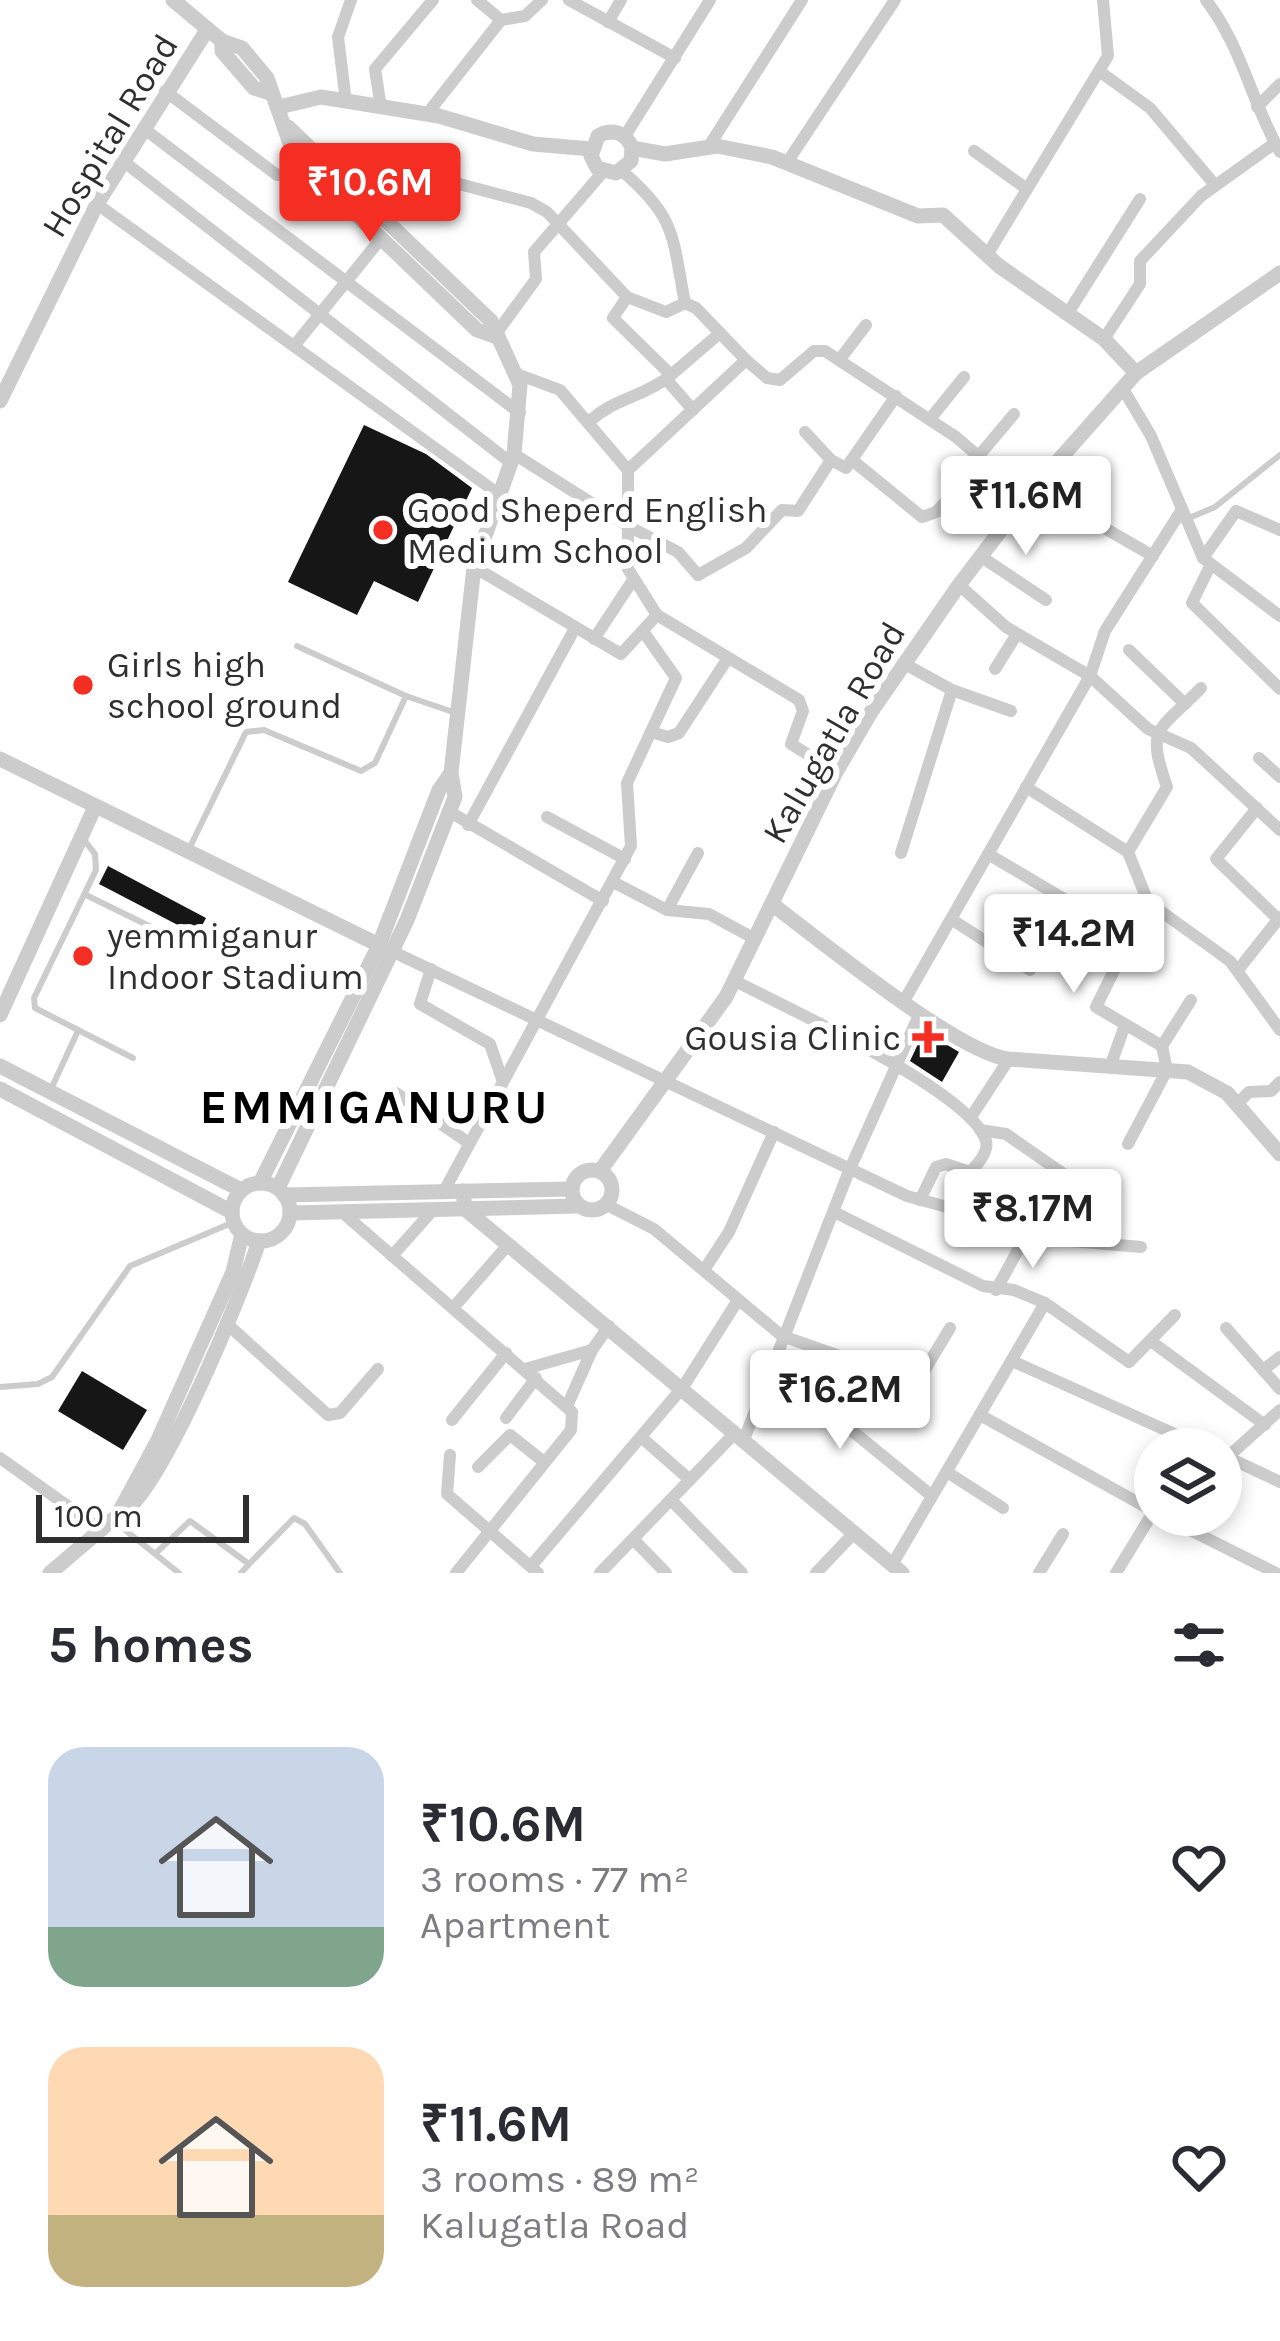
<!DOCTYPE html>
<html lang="en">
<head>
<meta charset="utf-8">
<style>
  :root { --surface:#fff; --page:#f7f7f7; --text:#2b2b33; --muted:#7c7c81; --accent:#f42e22 }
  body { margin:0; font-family:Karla,sans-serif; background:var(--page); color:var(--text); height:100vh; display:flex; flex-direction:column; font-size:45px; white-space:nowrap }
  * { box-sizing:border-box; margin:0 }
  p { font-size:39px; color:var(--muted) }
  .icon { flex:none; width:66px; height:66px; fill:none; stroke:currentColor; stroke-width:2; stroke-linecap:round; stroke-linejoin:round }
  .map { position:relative; height:1573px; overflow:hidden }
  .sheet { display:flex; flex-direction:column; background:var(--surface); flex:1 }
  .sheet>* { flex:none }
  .controls { position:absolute; left:1134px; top:1428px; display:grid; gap:24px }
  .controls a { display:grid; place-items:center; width:108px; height:108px; border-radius:50%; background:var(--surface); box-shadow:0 6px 18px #0003; font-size:60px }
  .scale { position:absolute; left:36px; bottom:30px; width:213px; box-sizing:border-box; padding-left:12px; border:6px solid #2f2f2f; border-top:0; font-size:33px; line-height:42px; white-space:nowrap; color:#2f2f2f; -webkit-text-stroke:9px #fff; paint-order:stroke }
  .price { position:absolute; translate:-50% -102px; padding:0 27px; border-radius:12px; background:#fff; color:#222; font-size:39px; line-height:78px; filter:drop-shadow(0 3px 6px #0008) }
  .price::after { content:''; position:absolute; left:50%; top:72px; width:36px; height:27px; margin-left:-18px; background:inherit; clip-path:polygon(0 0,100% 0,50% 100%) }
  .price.current { background:var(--accent); color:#fff }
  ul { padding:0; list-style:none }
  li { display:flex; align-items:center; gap:36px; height:300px; padding:0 48px }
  li span { display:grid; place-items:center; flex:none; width:336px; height:240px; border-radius:36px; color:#555 }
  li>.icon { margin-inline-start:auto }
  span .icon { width:144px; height:144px; fill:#fffc; stroke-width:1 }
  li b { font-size:51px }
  h2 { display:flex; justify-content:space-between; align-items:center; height:144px; padding:0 48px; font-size:51px }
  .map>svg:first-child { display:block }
  .building { fill:#161616 }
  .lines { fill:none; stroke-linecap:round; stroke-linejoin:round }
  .service { stroke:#ccc; stroke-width:6 }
  .minor { stroke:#ccc; stroke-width:12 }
  .tertiary { stroke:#ccc; stroke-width:15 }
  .poi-dot { fill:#f42e22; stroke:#fff; stroke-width:4.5 }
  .labels { text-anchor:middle; stroke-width:12; stroke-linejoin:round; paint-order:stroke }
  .street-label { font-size:36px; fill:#2f2f2f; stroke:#fff }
  .poi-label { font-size:36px; fill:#2f2f2f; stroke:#fff; text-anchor:start }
  .district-label { font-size:48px; font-weight:bold; letter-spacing:3px; fill:#000; stroke:#fff }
</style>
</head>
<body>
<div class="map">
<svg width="1280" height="1573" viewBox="0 0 1280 1573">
  <rect width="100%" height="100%" fill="#fff"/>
  <g class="building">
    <path d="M 364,425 L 426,454 L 472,488 L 418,602 L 374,581 L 357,615 L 288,582 Z"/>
    <path d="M 108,866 L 206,918 L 197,935 L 99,884 Z"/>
    <path d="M 924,1031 L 959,1052 L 942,1082 L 910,1061 Z"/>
    <path d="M 82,1371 L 147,1410 L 123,1450 L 58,1411 Z"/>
  </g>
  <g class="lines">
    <g class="service">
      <path d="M 1189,518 L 1215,507 L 1280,455"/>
      <path d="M 297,646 L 406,696"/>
      <path d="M 85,841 L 95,854 L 96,870 L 34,998 L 35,1008 L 133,1058"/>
      <path d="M 189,849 L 246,732 L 264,730 L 361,771 L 375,763 L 406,696 L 453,712"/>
      <path d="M 86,895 L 190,946"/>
      <path d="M 51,1089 L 77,1033"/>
      <path d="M 0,1387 L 38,1384 L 52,1377 L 130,1266 L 234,1222"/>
      <path d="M 115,1522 L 179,1573"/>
      <path d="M 156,1553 L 190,1521 L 249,1564 L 241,1573"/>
      <path d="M 249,1564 L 294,1518 L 305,1524 L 340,1573"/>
    </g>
    <g class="minor">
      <path d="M 569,0 L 675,58"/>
      <path d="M 1206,0 C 1242,47 1251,101 1280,152"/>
      <path d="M 501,20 L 525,16 L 542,0"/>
      <path d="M 608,22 L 621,0"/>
      <path d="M 1099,71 L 1150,108 L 1215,185"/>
      <path d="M 165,91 L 277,175 L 292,173 L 301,163"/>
      <path d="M 346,102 L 338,37 L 351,0"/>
      <path d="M 1257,107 L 1280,84"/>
      <path d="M 381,108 L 375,69 L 433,0"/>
      <path d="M 427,114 L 501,20 L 477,0"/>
      <path d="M 143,128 L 520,413"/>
      <path d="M 625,136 L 710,0"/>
      <path d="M 709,146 L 802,0"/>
      <path d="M 974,151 L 1027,189"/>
      <path d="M 123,161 L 511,463"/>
      <path d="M 788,161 L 895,0"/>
      <path d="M 622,171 C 677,218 672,236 685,303"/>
      <path d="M 357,197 L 384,176 L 403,169 L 531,203 L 547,212 L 627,297 L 666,312 L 685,303 L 696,308 L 746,360 L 628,470"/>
      <path d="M 97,204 L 500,495"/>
      <path d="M 987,255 L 1108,56 L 1103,0"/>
      <path d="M 627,297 L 613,318 L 671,375 L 720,333"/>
      <path d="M 1068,313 L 1140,199"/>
      <path d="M 495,335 L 536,279 L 534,252 L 603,172"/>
      <path d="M 1104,339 L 1140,284 L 1140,261 L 1201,196 L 1275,143"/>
      <path d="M 294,346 L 379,241"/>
      <path d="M 840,359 L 866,325"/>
      <path d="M 746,360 L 767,378 L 780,380 L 814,351 L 825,351 L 956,437 L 1026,497"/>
      <path d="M 517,374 L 560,390 L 628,470 L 628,526 L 678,552 L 698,575 L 746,548 L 782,510 L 798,511 L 831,460 L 846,468 L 896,396"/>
      <path d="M 671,375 L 666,379 L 693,410"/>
      <path d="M 1122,387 L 1151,436 L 1203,558 L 1280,616"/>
      <path d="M 930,419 L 964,377"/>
      <path d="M 589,422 C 613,399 639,398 666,379"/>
      <path d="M 805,432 L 831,460"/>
      <path d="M 514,454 L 628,526 L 628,569 L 657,615 L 799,700 L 803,711 L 791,744 L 836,772"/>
      <path d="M 977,458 L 1014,414"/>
      <path d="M 852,460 L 922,517 L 936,512 L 981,464"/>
      <path d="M 1046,474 L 1071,492 L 1080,514 L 1153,556"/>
      <path d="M 980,556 L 1046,600"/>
      <path d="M 1203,558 L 1236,511 L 1280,530"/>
      <path d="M 1210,566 L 1192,603 L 1280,689"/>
      <path d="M 474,567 L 621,654 L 657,615"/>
      <path d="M 959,585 L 1006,627 L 1090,676 L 1148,729 L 1191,748 L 1280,830"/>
      <path d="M 594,639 L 633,580"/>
      <path d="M 1129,650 L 1185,704"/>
      <path d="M 903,663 L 952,690 L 1011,711"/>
      <path d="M 995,669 L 1017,634"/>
      <path d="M 651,732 L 668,737 L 679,733 L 728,658"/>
      <path d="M 1259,758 L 1280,777"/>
      <path d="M 1026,787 L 1128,852 L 1148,902 L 1230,961 L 1280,1030"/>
      <path d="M 1257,808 L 1216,859 L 1278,919"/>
      <path d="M 450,812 L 603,901"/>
      <path d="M 547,817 L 625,859"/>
      <path d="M 468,825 L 575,628"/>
      <path d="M 1128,852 L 1167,787 C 1146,726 1157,733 1201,688"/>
      <path d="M 901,853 L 952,690"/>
      <path d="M 988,854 L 1064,899"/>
      <path d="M 613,882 L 667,910 L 709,914 L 755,939"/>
      <path d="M 667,910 L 698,853"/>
      <path d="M 951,919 L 1030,970"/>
      <path d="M 385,948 L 907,1196 L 1071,1241 L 1141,1247"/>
      <path d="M 431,969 L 420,1004 L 490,1044 L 502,1079"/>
      <path d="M 1238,970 L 1280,917"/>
      <path d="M 735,981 C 785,1007 972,1092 986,1141 C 989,1152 977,1165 970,1172 L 946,1164 L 936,1167 L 920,1200"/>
      <path d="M 904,1001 L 1090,676 L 1105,631 L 1181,511"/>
      <path d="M 1162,1046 L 1191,1000"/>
      <path d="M 1110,1067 L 1125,1025"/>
      <path d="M 396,1093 L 469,1143"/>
      <path d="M 1237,1104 L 1249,1092 L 1271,1091 L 1280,1082"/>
      <path d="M 971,1117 L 1009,1059"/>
      <path d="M 980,1130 L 1006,1134 L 1065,1175"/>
      <path d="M 1128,1144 L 1167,1070 L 1162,1046 L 1096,1007 L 1148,902"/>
      <path d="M 444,1191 L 631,846 L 627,783 L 676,678 L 645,634"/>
      <path d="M 607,1205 L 654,1229 L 782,1336 L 917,1383 L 950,1328"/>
      <path d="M 834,1212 L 983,1286 L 1014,1290 L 1045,1303 L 892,1565"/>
      <path d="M 343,1213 L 572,1412 L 571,1430 L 456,1573"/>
      <path d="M 392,1256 L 433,1210"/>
      <path d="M 704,1270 L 729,1232 L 774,1132"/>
      <path d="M 996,1290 L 1029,1230"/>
      <path d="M 1045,1303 L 1129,1362 L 1175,1315"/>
      <path d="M 453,1308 L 508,1245"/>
      <path d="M 226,1323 L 328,1415 L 340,1413 L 378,1369"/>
      <path d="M 1226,1328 L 1280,1389"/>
      <path d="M 1152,1342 L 1265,1425"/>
      <path d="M 1012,1361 L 1208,1449"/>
      <path d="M 525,1369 L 592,1350"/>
      <path d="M 1263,1370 L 1280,1357"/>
      <path d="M 766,1381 L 840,1421 L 932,1496"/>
      <path d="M 568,1404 L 592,1350 L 609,1326"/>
      <path d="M 980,1415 L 1155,1512"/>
      <path d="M 506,1418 L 536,1378"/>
      <path d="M 452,1420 L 506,1353"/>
      <path d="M 641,1437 L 690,1480"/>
      <path d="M 743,1442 L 849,1171 L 920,1013"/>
      <path d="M 450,1455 L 447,1494 L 538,1573"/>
      <path d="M 1227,1457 L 1280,1482"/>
      <path d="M 0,1458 L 101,1530"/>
      <path d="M 1221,1463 L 1280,1410"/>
      <path d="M 478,1467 L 510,1435 L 544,1462"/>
      <path d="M 947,1472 L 1003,1508"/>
      <path d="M 671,1500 L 742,1573"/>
      <path d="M 1160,1515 L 1276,1573"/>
      <path d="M 634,1540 L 666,1573"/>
      <path d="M 531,1566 L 683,1387 L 738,1300"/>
      <path d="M 600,1573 L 734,1434"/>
      <path d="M 816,1573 L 855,1532"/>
      <path d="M 1039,1573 L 1063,1534"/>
      <path d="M 1116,1573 L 1155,1509"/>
    </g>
    <g class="tertiary">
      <path d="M 173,0 L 222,41 L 242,48 L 267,78 L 294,155 L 477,330 L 494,336"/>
      <path d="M 222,41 L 222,51 L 254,88 L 270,93"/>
      <path d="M 279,107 L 321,97 L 439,116 L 533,144 L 591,149"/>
      <path d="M 632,148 L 631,161 L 616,173 L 597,168 L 591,156 L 598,136 C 612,128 626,132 632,148 L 665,154 L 717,146 L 772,157 L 918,216 L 943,215 L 999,266 L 1104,339 L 1136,373"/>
      <path d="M 0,401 L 97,204 L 207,30"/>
      <path d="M 0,759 L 379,945"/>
      <path d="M 773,905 C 820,940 959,1054 1009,1059 L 1188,1072 L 1227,1093 L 1280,1154"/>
      <path d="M 0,1015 L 94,809"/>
      <path d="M 0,1066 L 241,1190"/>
      <path d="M 0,1089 L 232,1212"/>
      <circle cx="592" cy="1190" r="20"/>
      <path d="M 600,1171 L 726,997 L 836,772 L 871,712 L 959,585 L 1026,497 L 1136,373 L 1280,273"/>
      <path d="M 260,1183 L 379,945 L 439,790 L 451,773"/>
      <circle cx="261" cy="1212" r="29"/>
      <path d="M 278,1188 L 407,920 L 455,797 L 451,773 L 474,567 L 514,454 L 520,385 L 491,321 L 288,127"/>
      <path d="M 463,1191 L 465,1209 L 902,1573"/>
      <path d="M 284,1195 L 572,1189"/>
      <path d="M 290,1213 L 578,1206"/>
      <path d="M 117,1516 L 158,1440 L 233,1272 L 242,1234"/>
      <path d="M 50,1573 L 117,1516 C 156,1506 245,1286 259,1241"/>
    </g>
  </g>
  <g class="poi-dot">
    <circle cx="383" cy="530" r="12"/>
    <circle cx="83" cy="685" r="12"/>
    <circle cx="83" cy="956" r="12"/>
    <path d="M922 1019h12v12h12v12h-12v12h-12v-12h-12v-12h12z"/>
  </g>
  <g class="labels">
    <g class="street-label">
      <text transform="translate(109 135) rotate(-59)" y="13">Hospital Road</text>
      <text transform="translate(833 732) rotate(-60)" y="13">Kalugatla Road</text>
    </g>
    <g class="poi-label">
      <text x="407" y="522">Good Sheperd English<tspan x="407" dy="41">Medium School</tspan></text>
      <text x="107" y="677">Girls high<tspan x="107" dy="41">school ground</tspan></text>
      <text x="107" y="948">yemmiganur<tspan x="107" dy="41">Indoor Stadium</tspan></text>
      <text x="901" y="1050" text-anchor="end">Gousia Clinic</text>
    </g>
    <g class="district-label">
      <text x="375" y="1123">EMMIGANURU</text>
    </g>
  </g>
</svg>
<div class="controls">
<a><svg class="icon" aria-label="layers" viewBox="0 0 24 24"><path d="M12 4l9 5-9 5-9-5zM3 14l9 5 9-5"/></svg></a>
</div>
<div class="scale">100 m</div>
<b class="price current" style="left:370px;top:245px">₹10.6M</b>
<b class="price" style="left:1026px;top:558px">₹11.6M</b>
<b class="price" style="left:1074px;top:996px">₹14.2M</b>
<b class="price" style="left:1033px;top:1271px">₹8.17M</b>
<b class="price" style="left:840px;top:1452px">₹16.2M</b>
</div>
<section class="sheet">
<h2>5 homes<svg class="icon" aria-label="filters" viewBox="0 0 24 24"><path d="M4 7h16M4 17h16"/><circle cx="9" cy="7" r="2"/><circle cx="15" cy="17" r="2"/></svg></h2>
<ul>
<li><span style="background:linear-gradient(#c9d6e8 75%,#7fa58c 0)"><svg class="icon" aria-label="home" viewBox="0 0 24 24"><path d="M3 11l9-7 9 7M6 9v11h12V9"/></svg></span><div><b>₹10.6M</b><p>3 rooms · 77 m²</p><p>Apartment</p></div><svg class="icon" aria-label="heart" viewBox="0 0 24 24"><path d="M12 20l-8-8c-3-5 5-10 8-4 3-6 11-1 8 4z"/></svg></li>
<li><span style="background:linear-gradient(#ffd9b3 70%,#c2b280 0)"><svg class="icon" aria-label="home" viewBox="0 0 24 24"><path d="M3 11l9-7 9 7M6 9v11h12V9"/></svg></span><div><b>₹11.6M</b><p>3 rooms · 89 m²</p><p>Kalugatla Road</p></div><svg class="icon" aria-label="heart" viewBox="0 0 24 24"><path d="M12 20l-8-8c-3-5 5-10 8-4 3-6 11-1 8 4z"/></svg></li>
</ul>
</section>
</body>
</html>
